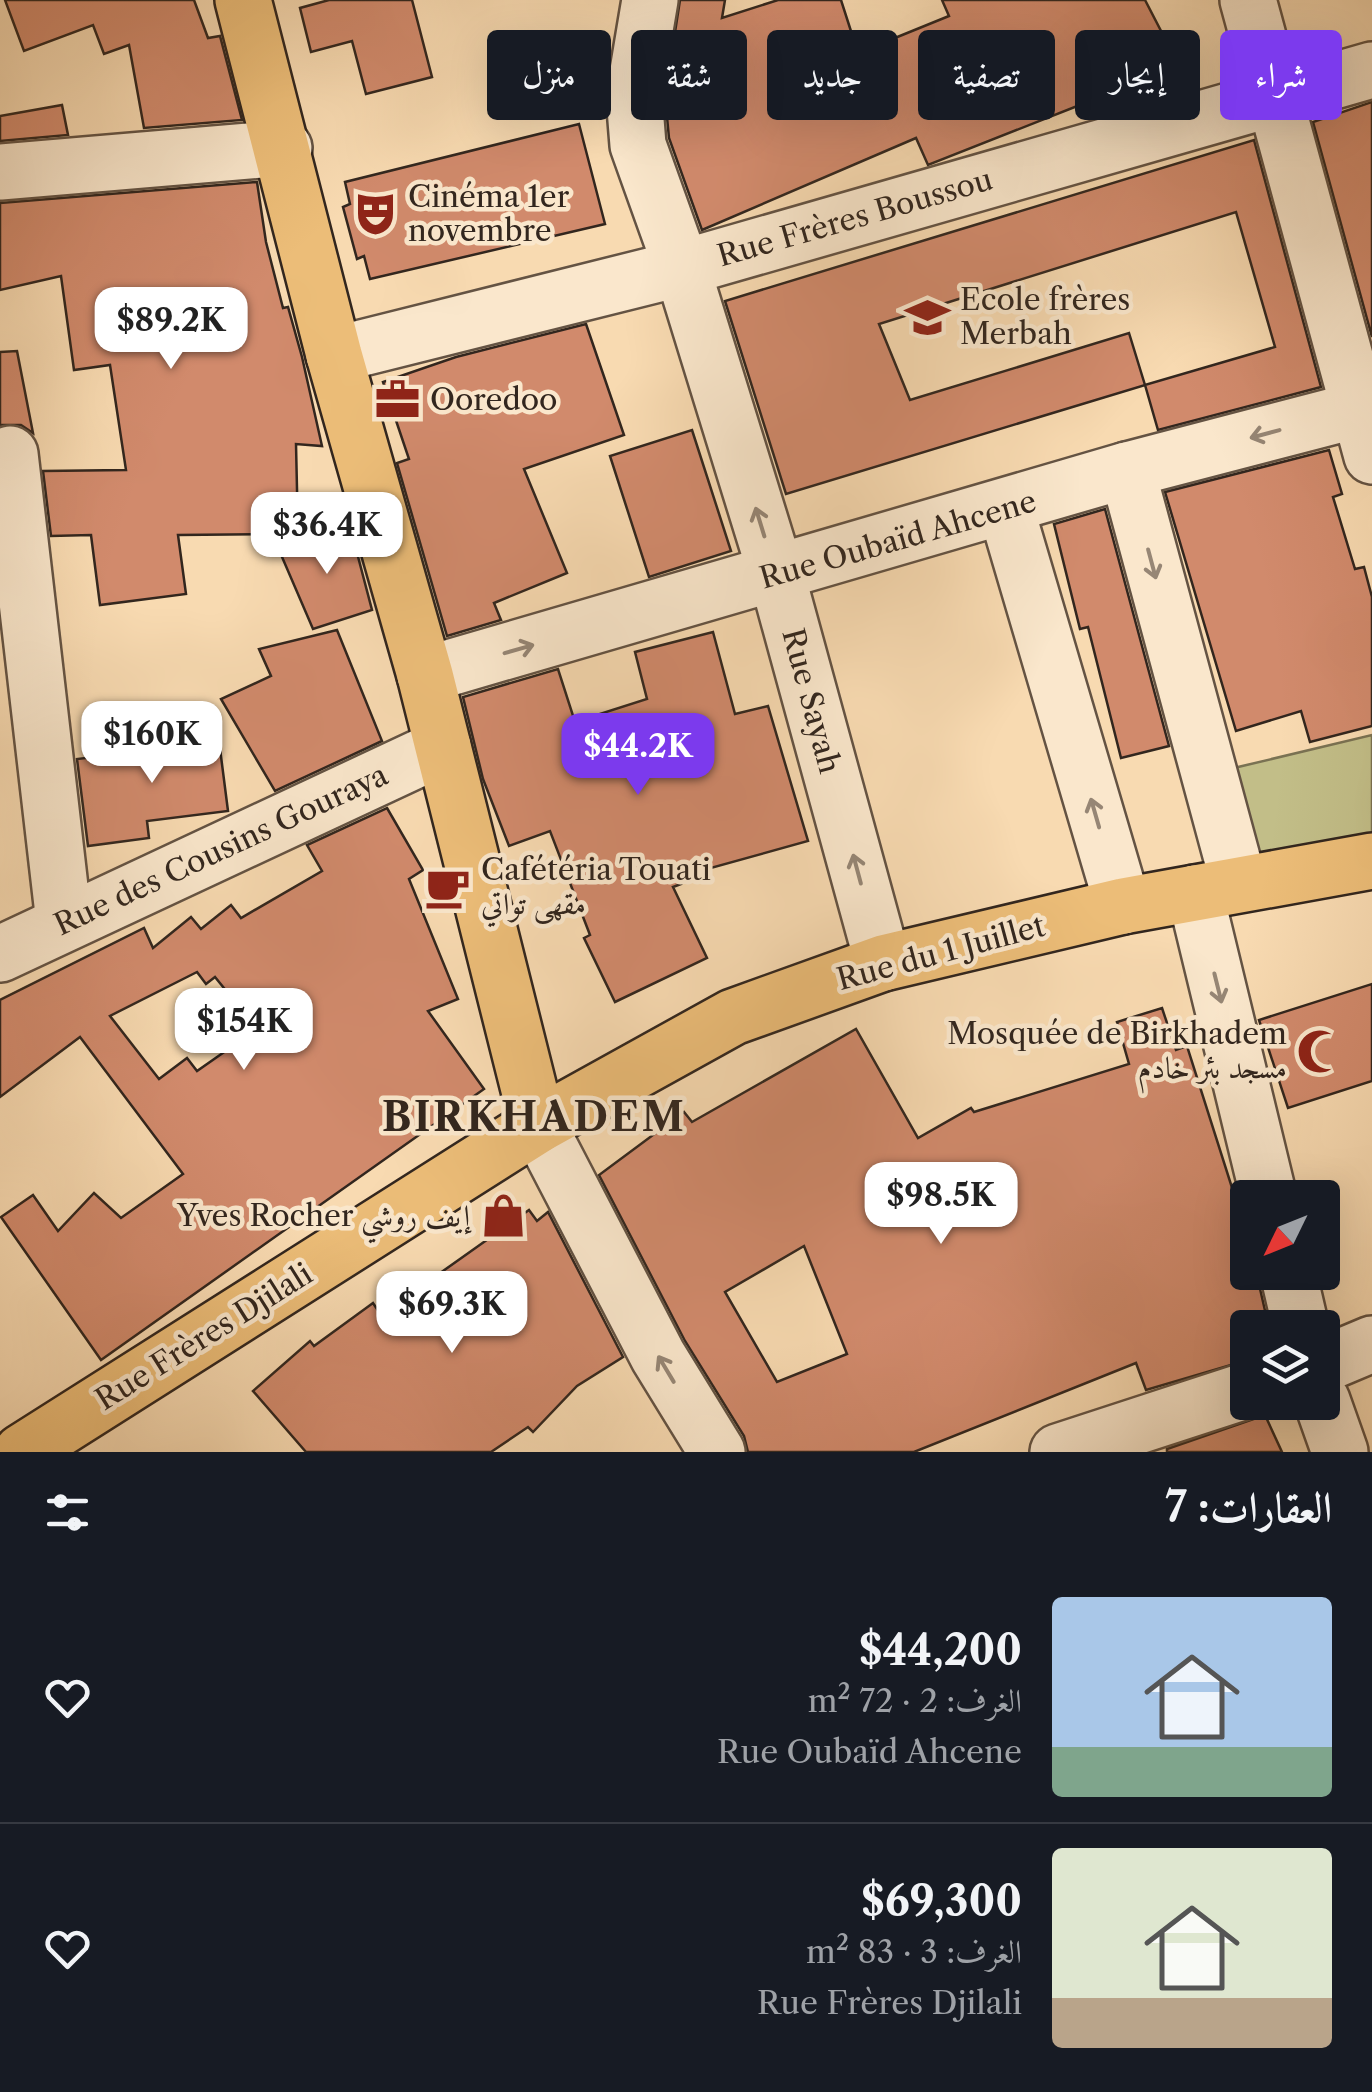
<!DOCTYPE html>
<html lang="ar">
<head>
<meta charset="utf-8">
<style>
  :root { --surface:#171b24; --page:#242831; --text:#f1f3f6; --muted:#9ea1a6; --line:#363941; --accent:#7c3aed }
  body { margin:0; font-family:"Libre Caslon Text",Amiri,serif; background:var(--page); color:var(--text); direction:rtl; height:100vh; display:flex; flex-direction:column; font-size:38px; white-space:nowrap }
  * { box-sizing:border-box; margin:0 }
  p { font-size:32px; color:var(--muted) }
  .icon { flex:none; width:55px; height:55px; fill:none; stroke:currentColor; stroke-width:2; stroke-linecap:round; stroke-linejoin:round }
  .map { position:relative; height:1452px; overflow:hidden; direction:ltr }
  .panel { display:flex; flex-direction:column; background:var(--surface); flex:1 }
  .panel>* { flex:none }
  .top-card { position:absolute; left:30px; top:30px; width:1312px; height:90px; direction:rtl; display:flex; gap:20px }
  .needle { width:65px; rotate:227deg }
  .buttons { position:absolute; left:1230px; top:1180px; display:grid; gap:20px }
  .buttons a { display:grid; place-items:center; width:110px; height:110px; border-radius:10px; background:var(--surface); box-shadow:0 10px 40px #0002; font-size:50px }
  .price { position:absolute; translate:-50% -85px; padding:0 22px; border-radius:20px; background:#fff; color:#222; font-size:32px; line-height:65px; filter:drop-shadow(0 2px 5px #0008) }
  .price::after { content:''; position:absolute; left:50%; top:60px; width:30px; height:22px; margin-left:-15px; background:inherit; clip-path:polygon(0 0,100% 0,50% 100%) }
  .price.current { background:var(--accent); color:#fff }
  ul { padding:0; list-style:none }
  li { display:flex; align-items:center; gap:30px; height:250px; padding:0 40px }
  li+li { border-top:2px solid var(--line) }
  li span { display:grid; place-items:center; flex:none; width:280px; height:200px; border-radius:10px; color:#555 }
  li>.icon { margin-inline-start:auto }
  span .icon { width:120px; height:120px; fill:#fffc; stroke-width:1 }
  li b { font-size:42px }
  h2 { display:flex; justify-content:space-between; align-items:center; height:120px; padding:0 40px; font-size:42px }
  .chip { padding:0 35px; border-radius:10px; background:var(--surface); box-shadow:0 10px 40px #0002; font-size:35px; line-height:90px }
  .chip.current { background:var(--accent); color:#fff }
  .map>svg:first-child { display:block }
  .green { fill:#c2be88; stroke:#7a7253; stroke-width:2.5 }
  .building { fill:#d18a6c; stroke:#32261e; stroke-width:2.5; fill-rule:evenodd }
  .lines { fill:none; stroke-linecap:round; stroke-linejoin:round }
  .minor-casing { stroke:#645343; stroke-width:60 }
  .major-casing { stroke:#32261e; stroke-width:60 }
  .minor { stroke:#fae7cc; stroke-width:55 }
  .major { stroke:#ecbd78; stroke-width:55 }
  .oneway { stroke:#968675 }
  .labels { text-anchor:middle; stroke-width:9; stroke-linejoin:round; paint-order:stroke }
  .poi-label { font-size:30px; fill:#32261e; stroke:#fae7cc; text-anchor:start }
  .street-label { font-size:30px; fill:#32261e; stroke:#fae7cc }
  .district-label { font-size:40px; font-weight:bold; letter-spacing:2.5px; fill:#32261e; stroke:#fae7cc }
</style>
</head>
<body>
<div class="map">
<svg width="1372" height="1452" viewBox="0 0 1372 1452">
  <rect width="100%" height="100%" fill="#f8dab1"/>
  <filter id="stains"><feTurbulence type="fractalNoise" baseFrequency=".002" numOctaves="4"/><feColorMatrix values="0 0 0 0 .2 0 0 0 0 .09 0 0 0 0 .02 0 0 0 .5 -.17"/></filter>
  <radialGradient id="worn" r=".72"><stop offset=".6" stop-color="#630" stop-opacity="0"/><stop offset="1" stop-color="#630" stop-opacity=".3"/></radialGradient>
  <path class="green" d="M 1372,735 L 1372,843 L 1259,870 L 1234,768 Z"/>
  <g class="building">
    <path d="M 5,0 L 194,0 L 208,38 L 220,36 L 242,120 L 144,128 L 129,45 L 104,54 L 93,25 L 24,51 Z"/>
    <path d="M 329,0 L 412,0 L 432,77 L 366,94 L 352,41 L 311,52 L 300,8 Z"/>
    <path d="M 680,0 L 725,0 L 722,18 L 778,0 L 841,0 L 858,53 L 949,16 L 942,0 L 1145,0 L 1175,58 L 1095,99 L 928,165 L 916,138 L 702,230 L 669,138 L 665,96 Z"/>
    <path d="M 1372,102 L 1372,337 L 1313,122 Z"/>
    <path d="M 62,105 L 68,135 L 0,141 L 0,116 Z"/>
    <path d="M 579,124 L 605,224 L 370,279 L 364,256 L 357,259 L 343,207 L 350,204 L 345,182 Z"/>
    <path d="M 1254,140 L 1321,387 L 1158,430 L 1145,385 L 786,494 L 725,301 ZM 1236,212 L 1275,347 L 1145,385 L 1129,333 L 910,400 L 879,324 Z"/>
    <path d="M 257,182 L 266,242 L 283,308 L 288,307 L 302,357 L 322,446 L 296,444 L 298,534 L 178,535 L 186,594 L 100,605 L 91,535 L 51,536 L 43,471 L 126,470 L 110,365 L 74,370 L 61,276 L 0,290 L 0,203 Z"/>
    <path d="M 586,324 L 624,435 L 524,469 L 567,573 L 494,603 L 501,620 L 447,636 L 397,463 L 409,459 L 383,382 L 456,357 Z"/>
    <path d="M 17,351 L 33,433 L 21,425 L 0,425 L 0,352 Z"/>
    <path d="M 692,430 L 731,551 L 649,577 L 610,456 Z"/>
    <path d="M 1329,450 L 1342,494 L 1333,497 L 1355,569 L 1364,567 L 1372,597 L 1372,726 L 1310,742 L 1301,711 L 1236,731 L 1165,492 Z"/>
    <path d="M 1105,509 L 1169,746 L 1121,758 L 1088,627 L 1080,629 L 1054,524 Z"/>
    <path d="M 351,530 L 372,610 L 313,629 L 276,543 Z"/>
    <path d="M 337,630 L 382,741 L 275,791 L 221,699 L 271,676 L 259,649 Z"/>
    <path d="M 713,632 L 735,714 L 768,706 L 808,841 L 678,877 L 681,884 L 673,887 L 707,958 L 615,1002 L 584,938 L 590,935 L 550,831 L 509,846 L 483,779 L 463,697 L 558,669 L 575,722 L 647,699 L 635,652 Z"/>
    <path d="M 217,725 L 228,811 L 147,821 L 149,838 L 88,846 L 77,759 L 170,748 L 168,731 Z"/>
    <path d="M 387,808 L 423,870 L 409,879 L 458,999 L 428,1011 L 484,1089 L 101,1360 L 1,1217 L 33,1195 L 58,1231 L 94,1193 L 121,1218 L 183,1174 L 80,1037 L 0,1097 L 0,1000 L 144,928 L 153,948 L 191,917 L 201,929 L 231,905 L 241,918 L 322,871 L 307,845 ZM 197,972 L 206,984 L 215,977 L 257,1029 L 197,1071 L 187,1058 L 159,1079 L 110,1016 Z"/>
    <path d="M 1372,984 L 1372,1081 L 1288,1108 L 1259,1020 Z"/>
    <path d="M 1162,1008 L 1176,1050 L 1187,1046 L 1248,1238 L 1248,1272 L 1255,1272 L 1258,1280 L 1269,1328 L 1248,1328 L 1248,1360 L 1146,1390 L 1136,1363 L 914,1452 L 748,1452 L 744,1436 L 685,1341 L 599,1175 L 684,1112 L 692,1122 L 856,1029 L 918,1138 L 971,1108 L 974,1112 L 1129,1064 L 1117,1022 ZM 804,1246 L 847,1354 L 777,1382 L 725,1292 Z"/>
    <path d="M 529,1210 L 537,1221 L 548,1212 L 623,1357 L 577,1386 L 533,1432 L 528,1427 L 491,1452 L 306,1452 L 253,1391 L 310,1341 L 314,1346 L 373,1303 L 381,1315 Z"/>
    <path d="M 1265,1415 L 1282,1452 L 1167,1452 L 1167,1449 Z"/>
  </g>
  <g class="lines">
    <defs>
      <g id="minor">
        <path d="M 650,0 L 634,95 L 638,145 L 682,268 L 777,576 L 883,963"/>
        <path d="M 1248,0 L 1372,456"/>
        <path d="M 0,172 L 284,148"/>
        <path d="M 334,355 L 682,268 L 1372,70"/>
        <path d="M 10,454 L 64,922"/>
        <path d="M 1127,470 L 1239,884"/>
        <path d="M 1006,509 L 1123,906"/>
        <path d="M 425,675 L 1127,470 L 1372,406"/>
        <path d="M 1195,893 L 1269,1198"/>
        <path d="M 0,954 L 443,747"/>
        <path d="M 538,1125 L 658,1356 L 717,1452"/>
        <path d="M 1288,1272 L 1301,1328"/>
        <path d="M 1322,1365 L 1372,1344"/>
        <path d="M 1322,1401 L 1340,1452"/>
        <path d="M 1058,1452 L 1248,1390"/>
      </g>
      <g id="major">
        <path d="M 243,0 L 334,355 L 425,675 L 538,1125"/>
        <path d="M 22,1452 L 538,1125 L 733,1017 L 883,963 L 1123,906 L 1372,861"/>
      </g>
    </defs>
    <use href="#minor" class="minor-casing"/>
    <use href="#major" class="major-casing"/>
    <use href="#minor" class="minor"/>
    <use href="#major" class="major"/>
  </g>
  <defs><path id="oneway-shaft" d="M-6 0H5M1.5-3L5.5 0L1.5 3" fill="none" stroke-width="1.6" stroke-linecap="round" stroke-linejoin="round" transform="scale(2.5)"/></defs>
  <g class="oneway">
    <use href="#oneway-shaft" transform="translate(1265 434) rotate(165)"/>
    <use href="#oneway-shaft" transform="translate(760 522) rotate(-107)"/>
    <use href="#oneway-shaft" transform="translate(1152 564) rotate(75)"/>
    <use href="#oneway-shaft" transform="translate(519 649) rotate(-16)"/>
    <use href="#oneway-shaft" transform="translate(1095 813) rotate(-106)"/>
    <use href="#oneway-shaft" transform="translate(857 869) rotate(-105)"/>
    <use href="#oneway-shaft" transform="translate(1218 988) rotate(76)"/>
    <use href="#oneway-shaft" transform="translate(666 1369) rotate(-121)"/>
  </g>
  <defs>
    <symbol id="theatre-bare" viewBox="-9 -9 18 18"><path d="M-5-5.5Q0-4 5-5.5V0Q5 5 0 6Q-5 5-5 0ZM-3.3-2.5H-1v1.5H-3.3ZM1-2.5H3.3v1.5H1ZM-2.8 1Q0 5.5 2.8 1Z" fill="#8f2418" stroke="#fae7cc" stroke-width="2.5" paint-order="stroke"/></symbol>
    <symbol id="school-bare" viewBox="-9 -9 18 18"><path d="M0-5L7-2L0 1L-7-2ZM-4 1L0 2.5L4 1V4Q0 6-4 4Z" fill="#8f2418" stroke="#fae7cc" stroke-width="2.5" paint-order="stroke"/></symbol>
    <symbol id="office-bare" viewBox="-9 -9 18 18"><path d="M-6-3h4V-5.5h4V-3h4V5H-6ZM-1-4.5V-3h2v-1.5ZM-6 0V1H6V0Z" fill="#8f2418" stroke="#fae7cc" stroke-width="2.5" paint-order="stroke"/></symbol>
    <symbol id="cafe-bare" viewBox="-9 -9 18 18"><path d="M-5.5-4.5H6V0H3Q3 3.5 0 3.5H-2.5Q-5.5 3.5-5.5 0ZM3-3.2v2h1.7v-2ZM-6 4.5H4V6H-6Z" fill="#8f2418" stroke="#fae7cc" stroke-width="2.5" paint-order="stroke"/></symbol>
    <symbol id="mosque-bare" viewBox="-9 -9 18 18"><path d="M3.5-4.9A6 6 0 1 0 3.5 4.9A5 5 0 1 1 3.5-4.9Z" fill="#8f2418" stroke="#fae7cc" stroke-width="2.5" paint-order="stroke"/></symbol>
    <symbol id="shop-bare" viewBox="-9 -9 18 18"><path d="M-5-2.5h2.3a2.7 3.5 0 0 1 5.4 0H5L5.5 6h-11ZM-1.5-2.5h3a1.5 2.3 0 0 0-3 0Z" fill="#8f2418" stroke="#fae7cc" stroke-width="2.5" paint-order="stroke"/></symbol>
  </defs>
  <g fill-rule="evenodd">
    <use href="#theatre-bare" x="344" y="182" width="63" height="63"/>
    <use href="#school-bare" x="896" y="286" width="63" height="63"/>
    <use href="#office-bare" x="366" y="368" width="63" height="63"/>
    <use href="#cafe-bare" x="416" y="856" width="63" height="63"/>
    <use href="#mosque-bare" x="1288" y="1020" width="63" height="63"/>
    <use href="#shop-bare" x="472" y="1184" width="63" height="63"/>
  </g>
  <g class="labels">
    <g class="poi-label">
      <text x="408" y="207">Cinéma 1er<tspan x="408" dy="34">novembre</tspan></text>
      <text x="960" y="310">Ecole frères<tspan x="960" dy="34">Merbah</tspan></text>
      <text x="430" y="410">Ooredoo</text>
      <text x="481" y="880">Cafétéria Touati<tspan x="481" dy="34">مقهى تواتي</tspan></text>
      <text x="1287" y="1044" text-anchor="end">Mosquée de Birkhadem<tspan x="1287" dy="34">مسجد بئر خادم</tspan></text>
      <text x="470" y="1226" text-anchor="end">Yves Rocher إيف روشي</text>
    </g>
    <g class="street-label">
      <text transform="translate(855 218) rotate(-16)" y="10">Rue Frères Boussou</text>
      <text transform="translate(898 540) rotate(-16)" y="10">Rue Oubaïd Ahcene</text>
      <text transform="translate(811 701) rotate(75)" y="10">Rue Sayah</text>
      <text transform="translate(221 850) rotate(-25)" y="10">Rue des Cousins Gouraya</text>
      <text transform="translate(941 953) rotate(-15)" y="10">Rue du 1 Juillet</text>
      <text transform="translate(204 1337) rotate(-32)" y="10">Rue Frères Djilali</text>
    </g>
    <g class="district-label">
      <text x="534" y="1131">BIRKHADEM</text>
    </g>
  </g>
  <rect width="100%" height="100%" filter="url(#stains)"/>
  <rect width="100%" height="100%" fill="url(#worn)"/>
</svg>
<div class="buttons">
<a><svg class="needle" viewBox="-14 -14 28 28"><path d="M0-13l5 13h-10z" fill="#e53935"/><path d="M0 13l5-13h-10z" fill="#9ea1a6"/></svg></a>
<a><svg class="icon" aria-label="layers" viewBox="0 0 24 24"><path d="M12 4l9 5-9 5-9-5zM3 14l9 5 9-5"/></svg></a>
</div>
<b class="price" style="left:171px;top:372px">$89.2K</b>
<b class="price" style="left:327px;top:577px">$36.4K</b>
<b class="price" style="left:152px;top:786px">$160K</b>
<b class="price current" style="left:638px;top:798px">$44.2K</b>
<b class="price" style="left:244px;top:1073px">$154K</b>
<b class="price" style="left:941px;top:1247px">$98.5K</b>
<b class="price" style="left:452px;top:1356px">$69.3K</b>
<div class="top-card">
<a class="chip current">شراء</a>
<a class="chip">إيجار</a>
<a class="chip">تصفية</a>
<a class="chip">جديد</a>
<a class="chip">شقة</a>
<a class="chip">منزل</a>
</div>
</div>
<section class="panel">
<h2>العقارات: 7<svg class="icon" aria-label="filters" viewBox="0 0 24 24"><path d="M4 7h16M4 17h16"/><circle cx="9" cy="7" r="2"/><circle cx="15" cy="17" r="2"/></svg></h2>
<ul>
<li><span style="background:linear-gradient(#a9c7e8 75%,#7fa58c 0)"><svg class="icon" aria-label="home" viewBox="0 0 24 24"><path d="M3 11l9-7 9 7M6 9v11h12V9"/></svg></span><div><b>$44,200</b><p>الغرف: 2 · 72 m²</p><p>Rue Oubaïd Ahcene</p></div><svg class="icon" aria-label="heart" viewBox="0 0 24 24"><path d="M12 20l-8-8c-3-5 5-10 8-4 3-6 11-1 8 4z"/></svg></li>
<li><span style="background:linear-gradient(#dfe7d0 75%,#b9a48a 0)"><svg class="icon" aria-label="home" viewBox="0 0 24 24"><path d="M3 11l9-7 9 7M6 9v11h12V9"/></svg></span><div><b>$69,300</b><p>الغرف: 3 · 83 m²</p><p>Rue Frères Djilali</p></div><svg class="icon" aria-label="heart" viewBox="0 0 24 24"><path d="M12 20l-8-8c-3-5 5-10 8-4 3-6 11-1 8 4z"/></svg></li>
</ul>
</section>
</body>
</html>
